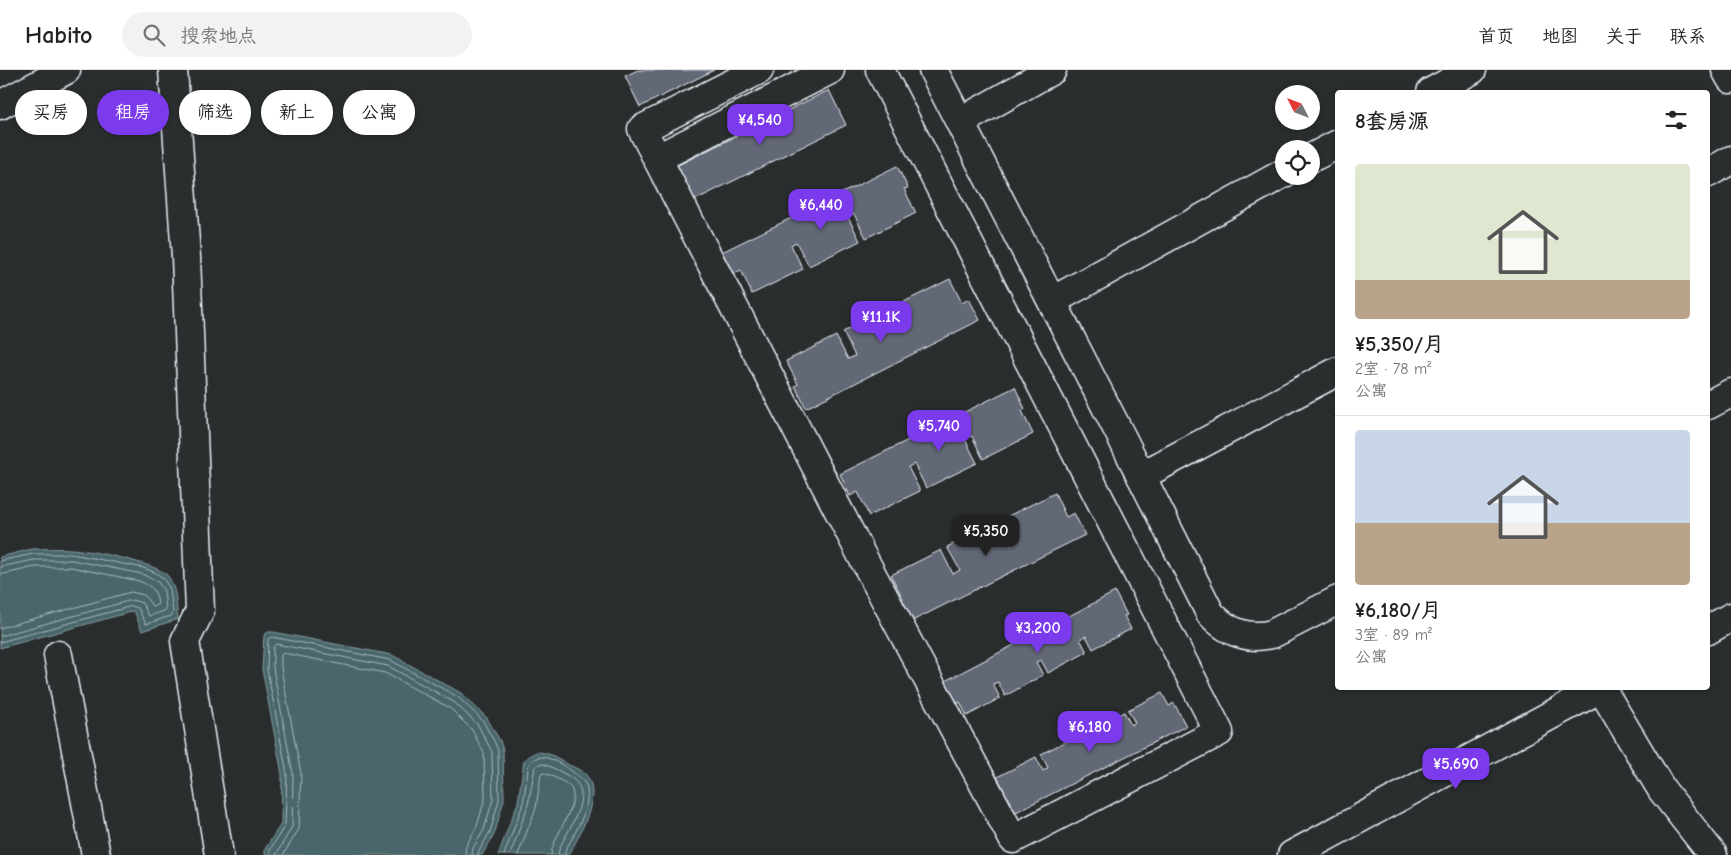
<!DOCTYPE html>
<html lang="zh">
<head>
<meta charset="utf-8">
<style>
  :root { --surface:#fff; --page:#f2f2f2; --text:#222; --muted:#767676; --line:#e0e0e0; --accent:#7c3aed }
  body { margin:0; font-family:"Comic Neue","LXGW WenKai TC",sans-serif; background:var(--page); color:var(--text); height:100vh; display:flex; flex-direction:column; font-size:19px; white-space:nowrap }
  * { box-sizing:border-box; margin:0 }
  p { font-size:16px; color:var(--muted) }
  .icon { flex:none; width:28px; height:28px; fill:none; stroke:currentColor; stroke-width:2; stroke-linecap:round; stroke-linejoin:round }
  .map { position:relative; flex:1; overflow:hidden }
  .sheet { position:absolute; left:1335px; top:20px; width:375px; height:600px; display:flex; flex-direction:column; background:var(--surface); border-radius:5px; box-shadow:0 1px 4px #0004 }
  .sheet>* { flex:none }
  .guide { position:absolute; left:15px; top:20px; width:475px; height:45px; display:flex; gap:10px }
  .needle { width:32px; rotate:312deg }
  .tools { position:absolute; left:1275px; top:15px; display:grid; gap:10px }
  .tools a { display:grid; place-items:center; width:45px; height:45px; border-radius:50%; background:var(--surface); box-shadow:0 1px 4px #0004; font-size:25px }
  .price { position:absolute; translate:-50% -42px; padding:0 11px; border-radius:10px; background:var(--accent); color:#fff; font-size:16px; line-height:32px; filter:drop-shadow(0 1px 2px #0008) }
  .price::after { content:''; position:absolute; left:50%; top:30px; width:15px; height:11px; margin-left:-8px; background:inherit; clip-path:polygon(0 0,100% 0,50% 100%) }
  .price.on { background:#222; color:#fff }
  ul { padding:0; list-style:none }
  li { display:grid; align-content:center; gap:10px; height:265px; padding:0 20px }
  li+li { border-top:1px solid var(--line) }
  li span { display:grid; place-items:center; height:155px; border-radius:5px; color:#555 }
  li>.icon { margin-inline-start:auto }
  span .icon { width:90px; height:90px; fill:#fffc; stroke-width:1 }
  li b { font-size:21px }
  h2 { display:flex; justify-content:space-between; align-items:center; height:60px; padding:0 20px; font-size:21px }
  .pill { padding:0 18px; border-radius:22px; background:var(--surface); box-shadow:0 1px 4px #0004; font-size:18px; line-height:45px }
  .pill.on { background:var(--accent); color:#fff }
  header { display:flex; align-items:center; gap:30px; box-sizing:border-box; height:70px; padding:0 25px; background:var(--surface); border-bottom:1px solid var(--line) }
  header strong { font-size:24px }
  nav { display:flex; gap:28px; margin-inline-start:auto; font-size:18px }
  .search { width:350px; height:45px; background:var(--page); display:flex; align-items:center; gap:12px; box-sizing:border-box; padding:0 18px; border-radius:28px; color:var(--muted); font-size:19px }
  .map>svg:first-child { display:block }
  .water { fill:#48666b; stroke:#889ea3 }
  .lines { fill:none; stroke-linecap:round; stroke-linejoin:round }
  .shore { stroke:#a8b9c0; stroke-width:1 }
  .building { fill:#636876; stroke:#e8f1f8 }
  .minor-casing { stroke:#e8f1f8; stroke-width:31 }
  .major-casing { stroke:#e8f1f8; stroke-width:31 }
  .minor { stroke:#2a2d2e; stroke-width:28 }
  .major { stroke:#2a2d2e; stroke-width:28 }
</style>
</head>
<body>
<header>
<strong>Habito</strong>
<div class="search"><svg class="icon" aria-label="search" viewBox="0 0 24 24"><circle cx="10" cy="10" r="6"/><path d="M15 15l6 6"/></svg>搜索地点</div>
<nav><a>首页</a><a>地图</a><a>关于</a><a>联系</a></nav>
</header>
<div class="map">
<svg width="1731" height="785" viewBox="0 0 1731 785">
  <rect width="100%" height="100%" fill="#2a2d2e"/>
  <filter id="ink" filterUnits="userSpaceOnUse"><feTurbulence type="fractalNoise" baseFrequency=".02" numOctaves="2"/><feDisplacementMap in="SourceGraphic" scale="10" xChannelSelector="R" yChannelSelector="G"/><feConvolveMatrix kernelMatrix="1 2 1 2 8 2 1 2 1" color-interpolation-filters="sRGB"/></filter>
  <g filter="url(#ink)">
    <g class="water">
      <path d="M 32,479 C 45,479 58,478 71,479 C 88,480 156,493 167,505 C 177,517 176,534 178,549 L 142,561 L 134,541 L 0,578 L 0,487 Z"/>
      <path d="M 268,562 L 273,562 L 392,585 L 461,623 L 487,648 L 500,671 L 503,680 L 504,730 L 494,765 L 482,785 L 265,785 L 265,779 L 281,754 L 282,704 L 262,599 L 264,565 Z"/>
      <path d="M 536,682 C 549,682 558,688 569,695 C 573,697 579,699 583,702 C 606,721 579,765 569,785 L 498,785 L 518,732 L 524,691 L 527,687 Z"/>
    </g>
    <g class="lines">
      <g class="shore">
        <path d="M 0,491 L 33,484 L 72,484 L 144,498 L 156,503 L 163,508 L 170,519 L 173,543 L 171,546 L 146,554 L 138,538 L 132,536 L 0,572"/>
        <path d="M 0,497 L 34,490 L 72,490 L 142,504 L 158,512 L 164,521 L 166,539 L 164,541 L 149,546 L 142,533 L 132,530 L 0,566"/>
        <path d="M 0,505 L 35,497 L 71,497 L 139,511 C 152,516 156,520 158,534 L 153,537 L 144,525 L 131,522 L 0,558"/>
        <path d="M 270,785 L 270,780 L 285,755 L 287,704 L 267,599 L 268,569 L 272,567 L 390,590 L 458,627 L 483,651 L 495,673 L 498,681 L 499,730 L 490,762 L 479,781 L 478,785"/>
        <path d="M 276,785 L 292,757 L 293,704 L 273,598 L 273,577 L 276,574 L 388,596 L 454,632 L 478,655 L 492,682 L 493,729 L 484,760 L 473,778 L 472,785"/>
        <path d="M 283,785 L 299,759 L 301,704 L 281,598 L 281,585 L 283,583 L 385,603 L 450,638 L 472,660 L 484,683 L 485,729 L 477,756 L 466,776 L 465,785"/>
        <path d="M 504,785 L 523,734 L 529,693 C 533,689 537,687 543,687 C 554,688 585,707 587,718 C 590,740 575,763 565,781 L 565,785"/>
        <path d="M 510,785 L 528,735 L 535,697 L 539,694 L 543,694 C 552,697 571,706 577,713 C 587,725 575,749 569,760 C 565,768 559,776 558,785"/>
        <path d="M 518,785 L 536,738 L 541,704 L 544,703 C 550,705 568,713 571,718 C 581,733 551,769 551,785"/>
      </g>
    </g>
    <g class="building">
      <path d="M 638,0 L 714,0 L 640,37 L 625,6 Z"/>
      <path d="M 829,20 L 846,55 L 691,132 L 674,97 Z"/>
      <path d="M 897,96 L 908,118 L 904,119 L 916,143 L 866,168 L 854,144 L 848,147 L 860,171 L 809,196 L 796,172 L 791,175 L 803,199 L 752,224 L 741,200 L 733,204 L 722,182 Z"/>
      <path d="M 950,209 L 962,233 L 969,229 L 980,250 L 806,338 L 795,316 L 798,314 L 786,291 L 836,266 L 848,289 L 855,286 L 843,262 L 894,237 L 906,261 L 911,258 L 900,234 Z"/>
      <path d="M 1015,317 L 1025,339 L 1022,341 L 1033,364 L 983,389 L 972,366 L 965,369 L 977,393 L 926,418 L 914,394 L 908,397 L 920,421 L 869,446 L 858,422 L 850,426 L 840,404 Z"/>
      <path d="M 1055,423 L 1066,447 L 1074,443 L 1085,465 L 910,552 L 899,530 L 903,529 L 891,505 L 941,480 L 953,504 L 960,500 L 947,477 L 999,451 L 1010,475 L 1016,472 L 1004,448 Z"/>
      <path d="M 1115,522 L 1127,545 L 1124,546 L 1131,559 L 1093,579 L 1086,566 L 1080,569 L 1087,582 L 1048,603 L 1041,590 L 1036,592 L 1043,605 L 1005,626 L 998,612 L 993,614 L 1000,628 L 967,646 L 960,632 L 954,635 L 943,612 Z"/>
      <path d="M 1162,623 L 1169,636 L 1174,633 L 1186,656 L 1012,744 L 1001,722 L 1004,720 L 997,707 L 1036,687 L 1043,701 L 1048,698 L 1041,684 L 1081,664 L 1088,677 L 1092,675 L 1085,662 L 1124,642 L 1131,655 L 1135,653 L 1128,640 Z"/>
    </g>
    <g class="lines">
      <defs>
        <g id="minor">
          <path d="M 173,0 L 186,187 L 200,541 L 185,571 L 219,785"/>
          <path d="M 759,0 L 642,59 L 861,484 L 1013,769 L 1219,662 L 880,0"/>
          <path d="M 933,0 L 1123,370 L 1210,543 C 1227,562 1247,570 1272,564 L 1338,530"/>
          <path d="M 1726,0 L 1731,9"/>
          <path d="M 1431,22 L 1472,0"/>
          <path d="M 960,52 L 1052,0"/>
          <path d="M 658,88 L 830,0"/>
          <path d="M 1311,88 L 1338,74"/>
          <path d="M 1708,103 L 1731,90"/>
          <path d="M 1052,231 L 1284,103"/>
          <path d="M 1708,335 L 1731,323"/>
          <path d="M 1141,406 L 1338,301"/>
          <path d="M 1708,560 L 1731,547"/>
          <path d="M 58,585 L 96,785"/>
          <path d="M 1292,785 L 1601,618 L 1662,720 L 1713,785"/>
        </g>
        <path id="major" d="M 0,35 L 66,0"/>
      </defs>
      <use href="#minor" class="minor-casing"/>
      <use href="#major" class="major-casing"/>
      <use href="#minor" class="minor"/>
      <use href="#major" class="major"/>
    </g>
  </g>
</svg>
<div class="tools">
<a><svg class="needle" viewBox="-14 -14 28 28"><path d="M0-13l5 13h-10z" fill="#e53935"/><path d="M0 13l5-13h-10z" fill="#767676"/></svg></a>
<a><svg class="icon" aria-label="locate" viewBox="0 0 24 24"><circle cx="12" cy="12" r="6"/><path d="M12 2v4M12 18v4M2 12h4M18 12h4"/></svg></a>
</div>
<b class="price" style="left:760px;top:76px">¥4,540</b>
<b class="price" style="left:821px;top:161px">¥6,440</b>
<b class="price" style="left:881px;top:273px">¥11.1K</b>
<b class="price" style="left:939px;top:382px">¥5,740</b>
<b class="price on" style="left:986px;top:487px">¥5,350</b>
<b class="price" style="left:1038px;top:584px">¥3,200</b>
<b class="price" style="left:1090px;top:683px">¥6,180</b>
<b class="price" style="left:1456px;top:720px">¥5,690</b>
<div class="guide">
<a class="pill">买房</a>
<a class="pill on">租房</a>
<a class="pill">筛选</a>
<a class="pill">新上</a>
<a class="pill">公寓</a>
</div>
<section class="sheet">
<h2>8套房源<svg class="icon" aria-label="filters" viewBox="0 0 24 24"><path d="M4 7h16M4 17h16"/><circle cx="9" cy="7" r="2"/><circle cx="15" cy="17" r="2"/></svg></h2>
<ul>
<li><span style="background:linear-gradient(#dfe7d0 75%,#b9a48a 0)"><svg class="icon" aria-label="home" viewBox="0 0 24 24"><path d="M3 11l9-7 9 7M6 9v11h12V9"/></svg></span><div><b>¥5,350/月</b><p>2室 · 78 m²</p><p>公寓</p></div></li>
<li><span style="background:linear-gradient(#c9d6e8 60%,#b9a48a 0)"><svg class="icon" aria-label="home" viewBox="0 0 24 24"><path d="M3 11l9-7 9 7M6 9v11h12V9"/></svg></span><div><b>¥6,180/月</b><p>3室 · 89 m²</p><p>公寓</p></div></li>
</ul>
</section>
</div>
</body>
</html>
